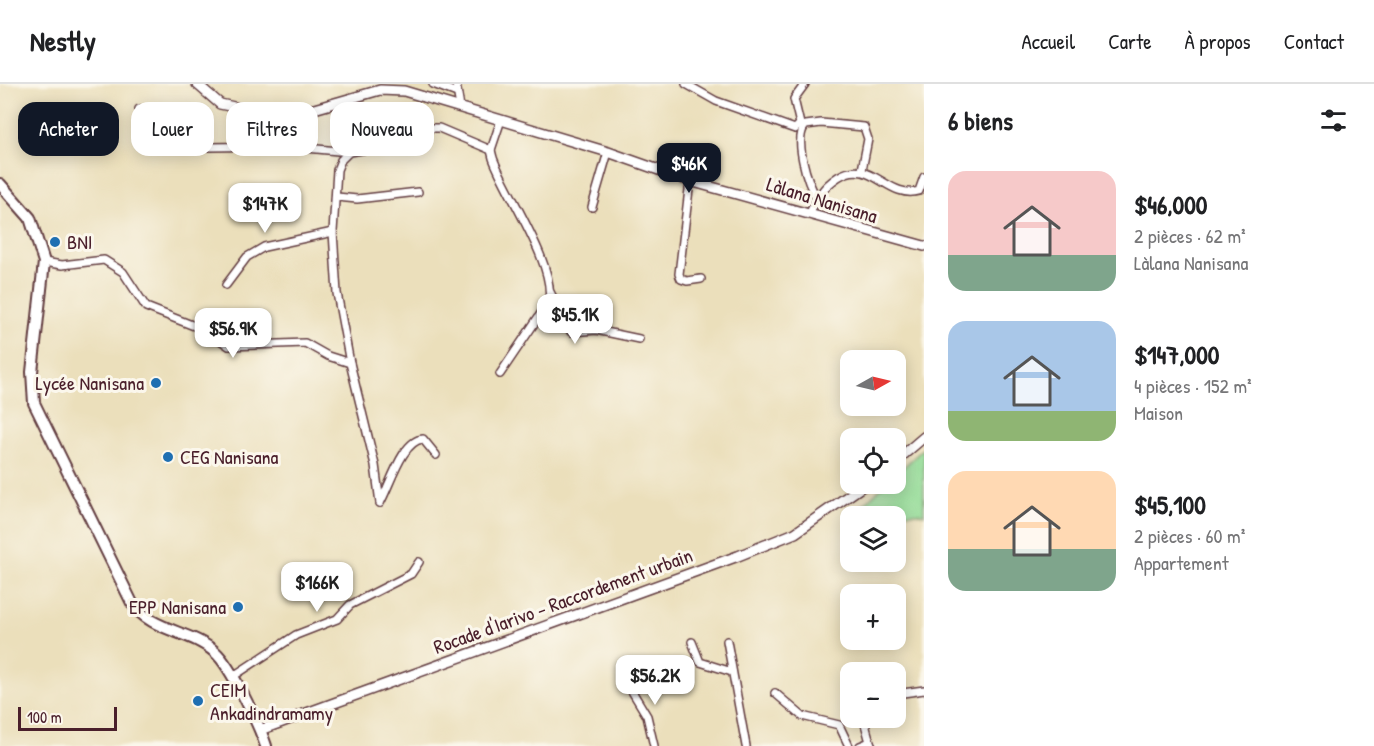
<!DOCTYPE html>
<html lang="fr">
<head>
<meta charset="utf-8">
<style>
  :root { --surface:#fff; --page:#f2f2f2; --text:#202124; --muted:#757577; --line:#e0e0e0; --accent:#111827 }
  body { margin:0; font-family:"Patrick Hand",sans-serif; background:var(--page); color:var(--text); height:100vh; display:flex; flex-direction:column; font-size:22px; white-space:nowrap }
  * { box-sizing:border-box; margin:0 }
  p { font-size:20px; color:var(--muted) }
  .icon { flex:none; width:33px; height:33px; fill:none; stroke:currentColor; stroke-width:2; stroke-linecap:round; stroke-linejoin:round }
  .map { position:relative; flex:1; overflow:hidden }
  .panel { display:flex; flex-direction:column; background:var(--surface); width:450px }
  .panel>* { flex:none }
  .guide { position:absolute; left:18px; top:18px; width:570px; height:54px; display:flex; gap:12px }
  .needle { width:39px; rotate:82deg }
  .fabs { position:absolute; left:840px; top:266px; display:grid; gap:12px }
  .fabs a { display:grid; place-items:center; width:66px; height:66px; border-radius:12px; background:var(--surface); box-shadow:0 3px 15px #0003; font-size:30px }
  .scale { position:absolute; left:18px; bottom:15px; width:99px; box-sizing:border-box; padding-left:6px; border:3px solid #4a1f2b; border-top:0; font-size:16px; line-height:21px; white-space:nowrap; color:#4a1f2b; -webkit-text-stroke:4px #fbf7ec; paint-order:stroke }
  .price { position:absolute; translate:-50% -51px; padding:0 14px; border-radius:12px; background:#fff; color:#222; font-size:20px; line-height:39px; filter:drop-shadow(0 2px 3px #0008) }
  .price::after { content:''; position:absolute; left:50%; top:36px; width:18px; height:14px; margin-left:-9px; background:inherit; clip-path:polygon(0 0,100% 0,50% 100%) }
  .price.selected { background:var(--accent); color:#fff }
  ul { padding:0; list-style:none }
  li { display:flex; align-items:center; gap:18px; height:150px; padding:0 24px }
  li span { display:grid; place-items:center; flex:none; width:168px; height:120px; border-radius:18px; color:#555 }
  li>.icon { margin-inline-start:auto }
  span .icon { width:72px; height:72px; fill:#fffc; stroke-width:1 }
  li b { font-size:26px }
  h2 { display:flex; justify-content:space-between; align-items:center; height:72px; padding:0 24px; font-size:26px }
  .tag { padding:0 21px; border-radius:18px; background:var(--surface); box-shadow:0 3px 15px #0003; font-size:21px; line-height:54px }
  .tag.selected { background:var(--accent); color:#fff }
  header { display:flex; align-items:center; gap:36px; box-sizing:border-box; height:84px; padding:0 30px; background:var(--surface); border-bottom:2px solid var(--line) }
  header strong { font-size:28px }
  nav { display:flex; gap:33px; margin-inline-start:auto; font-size:21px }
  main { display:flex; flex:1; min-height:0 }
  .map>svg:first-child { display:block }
  .green { fill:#93db96; stroke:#6e7d60; stroke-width:1.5 }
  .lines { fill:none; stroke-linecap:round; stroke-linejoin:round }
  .street-casing { stroke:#623c41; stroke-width:10 }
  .secondary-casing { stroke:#623c41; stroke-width:12 }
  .primary-casing { stroke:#623c41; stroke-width:14 }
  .street { stroke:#fff; stroke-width:7 }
  .secondary { stroke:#fff; stroke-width:9 }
  .primary { stroke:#fff; stroke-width:10 }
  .poi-dot { fill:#1f6fb2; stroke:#fbf7ec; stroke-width:2 }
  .labels { text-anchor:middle; stroke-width:6; stroke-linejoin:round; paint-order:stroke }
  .street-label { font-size:20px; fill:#4a1f2b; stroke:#fbf7ec }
  .poi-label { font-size:20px; fill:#4a1f2b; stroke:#fbf7ec; text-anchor:start }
</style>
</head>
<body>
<header>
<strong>Nestly</strong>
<nav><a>Accueil</a><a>Carte</a><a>À propos</a><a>Contact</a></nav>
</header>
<main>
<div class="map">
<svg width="924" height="662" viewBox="0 0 924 662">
  <rect width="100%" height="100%" fill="#fbf7ec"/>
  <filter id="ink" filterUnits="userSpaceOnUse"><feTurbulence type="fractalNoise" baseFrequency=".0167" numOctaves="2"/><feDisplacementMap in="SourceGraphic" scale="12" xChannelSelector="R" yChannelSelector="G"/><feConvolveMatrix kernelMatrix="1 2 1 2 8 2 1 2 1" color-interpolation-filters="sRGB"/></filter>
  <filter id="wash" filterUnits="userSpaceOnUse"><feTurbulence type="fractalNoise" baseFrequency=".008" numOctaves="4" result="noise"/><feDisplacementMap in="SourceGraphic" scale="24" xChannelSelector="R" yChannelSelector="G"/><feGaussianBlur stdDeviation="1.35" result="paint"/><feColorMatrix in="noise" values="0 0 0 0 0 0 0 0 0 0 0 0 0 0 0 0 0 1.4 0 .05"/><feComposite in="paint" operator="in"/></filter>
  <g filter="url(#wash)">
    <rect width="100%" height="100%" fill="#ebdfbb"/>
    <path class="green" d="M 924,364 L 924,430 C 905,426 885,432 865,432 L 861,423 L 886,399 L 896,399 L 896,390 Z"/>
  </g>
  <g filter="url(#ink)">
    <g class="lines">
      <defs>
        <g id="street">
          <path d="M 433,0 L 457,9"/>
          <path d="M 456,0 L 460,23"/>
          <path d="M 686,0 L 716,17 L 795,45 L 800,40 L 794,15 L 805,0"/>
          <path d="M 139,25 L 210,63 L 285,62 L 349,68"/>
          <path d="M 690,97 L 679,190 L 681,195 L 687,197 L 701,195"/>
          <path d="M 337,113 L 357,115 L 418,108"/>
          <path d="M 817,114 C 807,100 793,53 806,41 L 821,39 L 864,43 L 868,55 L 862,86"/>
          <path d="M 592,123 L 608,68"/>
          <path d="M 810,129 C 817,113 823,103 838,93 C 871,72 887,116 919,107 L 924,93"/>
          <path d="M 44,178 L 62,181 L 104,176 L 123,188 L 146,223 L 207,247 L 229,262 L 305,259 L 328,272 L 350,279"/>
          <path d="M 226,201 L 247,173 L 264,163 L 333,148"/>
          <path d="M 550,208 L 571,248 L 596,246 L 639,255"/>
          <path d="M 500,290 L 548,219 C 559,185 505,108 493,74 L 491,66 L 501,36"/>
          <path d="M 380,419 L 375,381 L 350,279 L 337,209 L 333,148 L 337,86 L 341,76 L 349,68 L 368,65 L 421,44 L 439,44 L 491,66"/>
          <path d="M 380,419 C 390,402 402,356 423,355 L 436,371"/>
          <path d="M 727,557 L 746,662"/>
          <path d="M 692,558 L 700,578 L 732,588"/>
          <path d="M 232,593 L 296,551 L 337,535 L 350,521 L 411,490 L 419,478"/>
          <path d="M 624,594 L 647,632 L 654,662"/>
          <path d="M 775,609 L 802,632 L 839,641 L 849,662"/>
          <path d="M 896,610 L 924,606"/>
          <path d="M 863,633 L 870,658"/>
          <path d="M 860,662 L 870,658 L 872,662"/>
        </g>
        <g id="secondary">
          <path d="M 197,0 L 220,20 L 253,27 L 314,25 L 380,6 L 404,7 L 608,68 L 690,97 L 924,162"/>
          <path d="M 896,377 L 924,353"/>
          <path d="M 260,646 L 738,472 L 795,449 L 867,399"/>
        </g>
        <path id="primary" d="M 0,100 L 30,134 L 44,178 L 32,288 L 34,319 L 132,519 C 152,548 190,546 215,568 C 231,582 259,641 266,662"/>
      </defs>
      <use href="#street" class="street-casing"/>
      <use href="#secondary" class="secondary-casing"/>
      <use href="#primary" class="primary-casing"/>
      <use href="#street" class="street"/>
      <use href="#secondary" class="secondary"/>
      <use href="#primary" class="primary"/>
    </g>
  </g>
  <g class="poi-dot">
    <circle cx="55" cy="158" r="6"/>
    <circle cx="156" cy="299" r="6"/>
    <circle cx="168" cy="373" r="6"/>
    <circle cx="238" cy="523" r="6"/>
    <circle cx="198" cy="617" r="6"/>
  </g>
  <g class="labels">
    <g class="street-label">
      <text transform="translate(822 116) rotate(17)" y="7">Làlana Nanisana</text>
      <text transform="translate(563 517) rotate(-20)" y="7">Rocade d'Iarivo - Raccordement urbain</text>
    </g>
    <g class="poi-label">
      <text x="67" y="165">BNI</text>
      <text x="144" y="306" text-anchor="end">Lycée Nanisana</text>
      <text x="180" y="380">CEG Nanisana</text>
      <text x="226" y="530" text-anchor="end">EPP Nanisana</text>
      <text x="210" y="613">CEIM<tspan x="210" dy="23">Ankadindramamy</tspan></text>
    </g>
  </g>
</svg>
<div class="fabs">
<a><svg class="needle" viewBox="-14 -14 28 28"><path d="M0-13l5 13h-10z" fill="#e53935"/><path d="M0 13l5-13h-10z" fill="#757577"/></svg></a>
<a><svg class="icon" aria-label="locate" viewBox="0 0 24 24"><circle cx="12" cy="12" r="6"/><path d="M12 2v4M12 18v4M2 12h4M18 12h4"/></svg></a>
<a><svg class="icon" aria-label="layers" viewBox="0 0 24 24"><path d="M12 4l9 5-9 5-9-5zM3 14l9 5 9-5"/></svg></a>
<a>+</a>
<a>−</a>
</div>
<div class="scale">100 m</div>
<b class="price selected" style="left:689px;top:110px">$46K</b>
<b class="price" style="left:265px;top:150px">$147K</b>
<b class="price" style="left:575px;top:261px">$45.1K</b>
<b class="price" style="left:233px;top:275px">$56.9K</b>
<b class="price" style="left:317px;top:529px">$166K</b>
<b class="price" style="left:655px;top:622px">$56.2K</b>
<div class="guide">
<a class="tag selected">Acheter</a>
<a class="tag">Louer</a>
<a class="tag">Filtres</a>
<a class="tag">Nouveau</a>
</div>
</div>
<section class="panel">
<h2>6 biens<svg class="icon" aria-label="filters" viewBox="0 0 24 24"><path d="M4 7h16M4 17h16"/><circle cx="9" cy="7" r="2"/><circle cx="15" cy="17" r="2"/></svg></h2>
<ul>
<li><span style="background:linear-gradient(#f6c9c9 70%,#7fa58c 0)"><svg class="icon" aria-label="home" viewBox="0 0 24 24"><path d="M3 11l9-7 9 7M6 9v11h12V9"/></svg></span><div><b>$46,000</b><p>2 pièces · 62 m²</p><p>Làlana Nanisana</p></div></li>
<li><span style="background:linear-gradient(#a9c7e8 75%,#8fb573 0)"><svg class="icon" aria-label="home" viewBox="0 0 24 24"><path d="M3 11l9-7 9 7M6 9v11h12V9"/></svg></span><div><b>$147,000</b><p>4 pièces · 152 m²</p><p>Maison</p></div></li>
<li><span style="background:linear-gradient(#ffd9b3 65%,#7fa58c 0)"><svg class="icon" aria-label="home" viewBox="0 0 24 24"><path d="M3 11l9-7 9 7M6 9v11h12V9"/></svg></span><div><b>$45,100</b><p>2 pièces · 60 m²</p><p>Appartement</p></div></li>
</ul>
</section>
</main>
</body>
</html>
